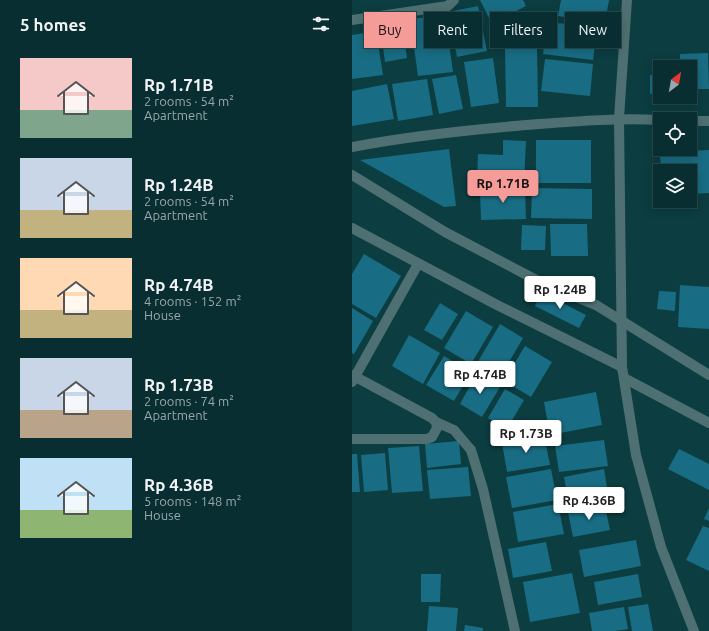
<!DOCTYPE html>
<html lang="en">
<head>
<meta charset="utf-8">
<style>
  :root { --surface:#082e31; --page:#113639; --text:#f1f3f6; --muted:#98a8ab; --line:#294a4d; --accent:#f59b98 }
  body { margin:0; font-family:Ubuntu,sans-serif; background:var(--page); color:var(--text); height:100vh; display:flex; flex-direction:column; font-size:15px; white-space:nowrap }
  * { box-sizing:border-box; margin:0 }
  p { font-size:13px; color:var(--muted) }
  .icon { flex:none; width:22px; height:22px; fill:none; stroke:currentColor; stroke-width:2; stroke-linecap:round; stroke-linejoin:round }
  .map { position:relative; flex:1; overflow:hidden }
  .drawer { display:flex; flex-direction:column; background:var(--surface); width:352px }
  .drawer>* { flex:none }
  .banner { position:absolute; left:12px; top:12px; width:285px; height:36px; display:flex; gap:8px }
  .needle { width:26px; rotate:31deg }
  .buttons { position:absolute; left:301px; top:60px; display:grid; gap:8px }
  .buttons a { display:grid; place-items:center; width:44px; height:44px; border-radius:0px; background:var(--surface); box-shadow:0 2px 10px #0003,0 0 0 1px var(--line); font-size:20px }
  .price { position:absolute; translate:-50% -34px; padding:0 9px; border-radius:4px; background:#fff; color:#222; font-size:13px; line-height:26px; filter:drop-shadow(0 1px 2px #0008) }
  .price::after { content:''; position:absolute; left:50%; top:24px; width:12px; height:9px; margin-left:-6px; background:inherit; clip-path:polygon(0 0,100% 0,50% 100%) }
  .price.selected { background:var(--accent); color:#111 }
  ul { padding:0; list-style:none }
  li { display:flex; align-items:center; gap:12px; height:100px; padding:0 20px }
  li span { display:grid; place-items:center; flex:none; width:112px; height:80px; border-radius:0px; color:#555 }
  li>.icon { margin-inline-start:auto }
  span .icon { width:48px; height:48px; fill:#fffc; stroke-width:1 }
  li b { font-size:17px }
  h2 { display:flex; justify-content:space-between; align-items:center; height:48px; padding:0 20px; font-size:17px }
  .chip { padding:0 14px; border-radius:0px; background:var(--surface); box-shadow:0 2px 10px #0003,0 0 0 1px var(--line); font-size:14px; line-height:36px }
  .chip.selected { background:var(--accent); color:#111 }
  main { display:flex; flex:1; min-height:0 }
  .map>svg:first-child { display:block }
  .building { fill:#186d84 }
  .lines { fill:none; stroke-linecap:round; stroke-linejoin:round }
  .minor { stroke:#4f7072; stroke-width:10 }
</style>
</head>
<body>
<main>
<section class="drawer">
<h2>5 homes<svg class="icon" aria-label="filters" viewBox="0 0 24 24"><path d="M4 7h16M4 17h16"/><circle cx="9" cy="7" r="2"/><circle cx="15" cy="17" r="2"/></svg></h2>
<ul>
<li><span style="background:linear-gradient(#f6c9c9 65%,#7fa58c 0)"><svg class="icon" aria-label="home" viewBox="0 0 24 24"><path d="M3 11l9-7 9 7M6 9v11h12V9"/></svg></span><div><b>Rp 1.71B</b><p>2 rooms · 54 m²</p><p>Apartment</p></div></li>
<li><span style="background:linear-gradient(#c9d6e8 65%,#c2b280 0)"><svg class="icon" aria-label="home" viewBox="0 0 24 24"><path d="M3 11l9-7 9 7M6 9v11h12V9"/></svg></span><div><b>Rp 1.24B</b><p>2 rooms · 54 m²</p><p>Apartment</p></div></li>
<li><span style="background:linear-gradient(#ffd9b3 65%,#c2b280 0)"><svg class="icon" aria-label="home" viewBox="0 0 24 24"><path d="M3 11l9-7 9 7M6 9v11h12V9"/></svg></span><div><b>Rp 4.74B</b><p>4 rooms · 152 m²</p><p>House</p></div></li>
<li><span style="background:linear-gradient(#c9d6e8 65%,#b9a48a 0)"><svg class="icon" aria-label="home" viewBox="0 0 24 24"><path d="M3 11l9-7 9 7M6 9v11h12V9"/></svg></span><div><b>Rp 1.73B</b><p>2 rooms · 74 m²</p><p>Apartment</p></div></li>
<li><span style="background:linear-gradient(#bfe0f5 65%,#8fb573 0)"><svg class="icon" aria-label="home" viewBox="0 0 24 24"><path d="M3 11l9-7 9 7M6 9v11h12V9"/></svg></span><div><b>Rp 4.36B</b><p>5 rooms · 148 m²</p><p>House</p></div></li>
</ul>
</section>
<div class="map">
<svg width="357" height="631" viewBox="0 0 357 631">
  <rect width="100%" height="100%" fill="#0b3d41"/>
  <g class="building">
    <path d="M 128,0 L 171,0 L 174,6 L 140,24 Z"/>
    <path d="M 209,0 L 257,0 L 253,23 L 206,16 Z"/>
    <path d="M 126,6 L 135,51 L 105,57 L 96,12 Z"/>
    <path d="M 93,15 L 101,72 L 66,76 L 58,19 Z"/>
    <path d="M 50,22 L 55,58 L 33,62 L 28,25 Z"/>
    <path d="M 195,22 L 245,27 L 241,60 L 191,54 Z"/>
    <path d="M 24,31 L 31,75 L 0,79 L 0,35 Z"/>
    <path d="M 153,46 L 185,46 L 186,107 L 154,107 Z"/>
    <path d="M 356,53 L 357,89 L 338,89 L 338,67 L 328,67 L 328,54 Z"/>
    <path d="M 141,58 L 147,103 L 119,107 L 112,62 Z"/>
    <path d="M 193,59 L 241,64 L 238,96 L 189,91 Z"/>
    <path d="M 104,75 L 111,109 L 87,114 L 80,79 Z"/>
    <path d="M 298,75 L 308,75 L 308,93 L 298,94 Z"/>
    <path d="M 75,79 L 81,115 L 46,121 L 40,84 Z"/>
    <path d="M 35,84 L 42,119 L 0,126 L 0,91 Z"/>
    <path d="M 151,140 L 174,141 L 172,184 L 125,182 L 126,154 L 151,155 Z"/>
    <rect x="184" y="140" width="55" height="43"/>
    <path d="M 97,149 L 104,206 L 92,207 L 8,160 Z"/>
    <path d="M 357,150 L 357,193 L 338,194 L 338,171 L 309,171 L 308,152 Z"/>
    <path d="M 173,188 L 174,219 L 129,220 L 128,189 Z"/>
    <path d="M 180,188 L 240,189 L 240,219 L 179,218 Z"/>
    <path d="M 198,224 L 235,224 L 236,256 L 199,256 Z"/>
    <path d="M 170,225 L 194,226 L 193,250 L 169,250 Z"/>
    <path d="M 12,254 L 49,276 L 24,318 L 0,304 L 0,274 Z"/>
    <path d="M 328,285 L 357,287 L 357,329 L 326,327 Z"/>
    <path d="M 307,291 L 324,292 L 323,311 L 305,309 Z"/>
    <path d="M 189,292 L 234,315 L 227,328 L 183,306 Z"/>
    <path d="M 88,303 L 106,314 L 90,340 L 72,330 Z"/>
    <path d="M 0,308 L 21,321 L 2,354 L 0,353 Z"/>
    <path d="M 114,311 L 141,327 L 119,364 L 92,348 Z"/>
    <path d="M 148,324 L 171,338 L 147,379 L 124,365 Z"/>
    <path d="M 57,335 L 88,353 L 71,384 L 40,366 Z"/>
    <path d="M 173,346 L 200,362 L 179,397 L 152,381 Z"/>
    <path d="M 92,356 L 119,372 L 102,401 L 74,385 Z"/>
    <path d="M 125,373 L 148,387 L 130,417 L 108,404 Z"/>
    <path d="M 153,389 L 172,400 L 155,429 L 136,418 Z"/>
    <path d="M 244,392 L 250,425 L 198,435 L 192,402 Z"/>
    <path d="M 192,435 L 198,465 L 155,472 L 150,443 Z"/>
    <path d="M 252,440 L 256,466 L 207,472 L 203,446 Z"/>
    <path d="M 107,441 L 109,464 L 75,468 L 73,444 Z"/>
    <path d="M 67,446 L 71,491 L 40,493 L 36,448 Z"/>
    <path d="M 327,449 L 357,464 L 357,490 L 316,469 Z"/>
    <path d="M 33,453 L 36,490 L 12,492 L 9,455 Z"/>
    <path d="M 0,454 L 5,454 L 8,492 L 0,492 Z"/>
    <path d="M 116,467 L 119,496 L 78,499 L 75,470 Z"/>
    <path d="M 199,469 L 205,500 L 160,508 L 154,477 Z"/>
    <path d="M 252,469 L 257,499 L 217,506 L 212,477 Z"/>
    <path d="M 206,504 L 212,534 L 166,542 L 161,512 Z"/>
    <path d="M 253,506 L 258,530 L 221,537 L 216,512 Z"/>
    <path d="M 357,508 L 357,521 L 352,519 Z"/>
    <path d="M 351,526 L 357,528 L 357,571 L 334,560 Z"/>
    <path d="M 284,540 L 289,566 L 232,577 L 227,550 Z"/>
    <path d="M 194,542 L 200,571 L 161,578 L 156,549 Z"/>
    <path d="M 220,573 L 228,613 L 178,622 L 171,582 Z"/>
    <path d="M 69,574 L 89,574 L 88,602 L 69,602 Z"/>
    <path d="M 286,574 L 290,597 L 246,605 L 242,582 Z"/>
    <path d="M 296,604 L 301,631 L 280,631 L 276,607 Z"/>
    <path d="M 77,606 L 106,608 L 104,631 L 75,631 Z"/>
    <path d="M 272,607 L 276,629 L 263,631 L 240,631 L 237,613 Z"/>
    <path d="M 113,625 L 131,628 L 131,631 L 112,631 Z"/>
  </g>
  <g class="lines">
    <g class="minor">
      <path d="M 275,0 L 267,118 L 270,367 L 284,455 L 309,547 L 342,631"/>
      <path d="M 0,20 L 96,6 L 102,0"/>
      <path d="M 338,121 L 357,121"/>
      <path d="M 0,147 C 62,135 124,129 187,124 C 227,121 267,118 308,120"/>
      <path d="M 0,175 L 93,232 L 190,283 L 244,305 L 357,375"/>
      <path d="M 0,228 L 145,305 L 270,367"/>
      <path d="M 0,375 L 80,418 L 84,422 L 85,428 L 80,437 L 75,439 L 0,439"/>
      <path d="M 272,378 L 357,423"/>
      <path d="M 0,382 L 66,264"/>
      <path d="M 84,422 L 102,430 L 119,450 L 131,489 L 163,631"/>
    </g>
  </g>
</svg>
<div class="buttons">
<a><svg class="needle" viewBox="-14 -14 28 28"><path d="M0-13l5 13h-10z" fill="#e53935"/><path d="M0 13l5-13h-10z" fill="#98a8ab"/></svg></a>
<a><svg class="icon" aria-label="locate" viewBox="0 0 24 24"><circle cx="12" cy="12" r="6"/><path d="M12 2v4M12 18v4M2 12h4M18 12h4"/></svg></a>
<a><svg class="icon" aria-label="layers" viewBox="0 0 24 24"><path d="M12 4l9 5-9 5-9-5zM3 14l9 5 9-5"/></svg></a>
</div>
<b class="price selected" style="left:151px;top:204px">Rp 1.71B</b>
<b class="price" style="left:208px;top:310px">Rp 1.24B</b>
<b class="price" style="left:128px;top:395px">Rp 4.74B</b>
<b class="price" style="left:174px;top:454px">Rp 1.73B</b>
<b class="price" style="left:237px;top:521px">Rp 4.36B</b>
<div class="banner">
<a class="chip selected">Buy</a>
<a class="chip">Rent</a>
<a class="chip">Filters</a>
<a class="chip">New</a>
</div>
</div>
</main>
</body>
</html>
